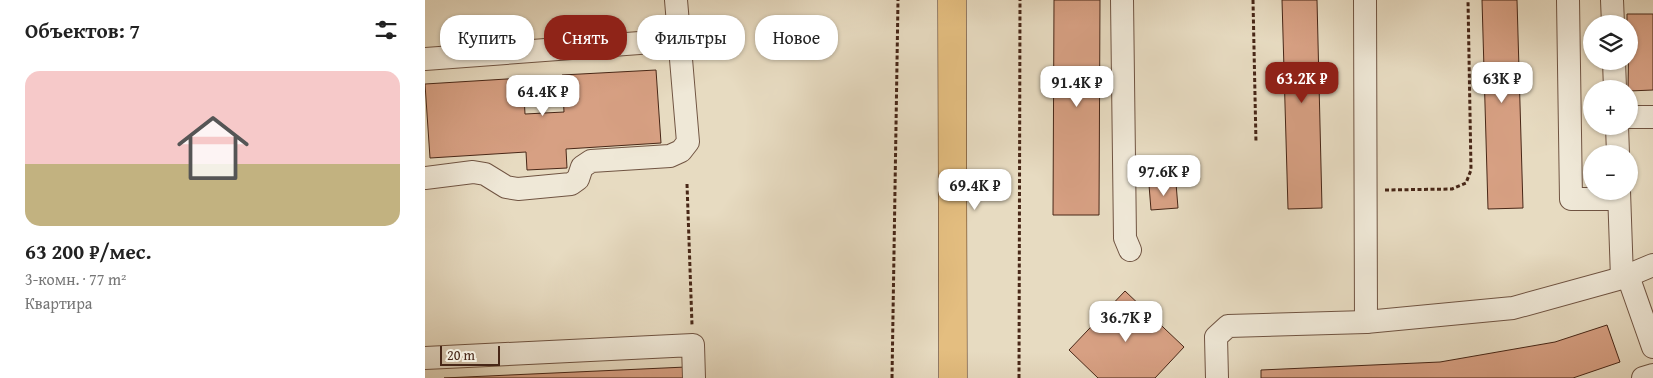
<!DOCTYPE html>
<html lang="ru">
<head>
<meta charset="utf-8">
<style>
  :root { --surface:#fff; --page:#f6f6f6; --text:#222; --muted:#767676; --accent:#8f2418 }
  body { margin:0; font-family:"Gentium Book Plus",serif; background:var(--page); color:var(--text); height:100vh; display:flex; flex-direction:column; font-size:19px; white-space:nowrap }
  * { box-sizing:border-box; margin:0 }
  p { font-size:16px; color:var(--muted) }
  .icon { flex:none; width:28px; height:28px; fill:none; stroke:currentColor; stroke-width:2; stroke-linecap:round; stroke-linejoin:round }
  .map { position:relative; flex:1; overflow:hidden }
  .details { display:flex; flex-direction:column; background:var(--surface); width:425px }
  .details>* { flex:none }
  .banner { position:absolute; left:15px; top:15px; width:475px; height:45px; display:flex; gap:10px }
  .tools { position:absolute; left:1158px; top:15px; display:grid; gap:10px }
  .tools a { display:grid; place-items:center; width:55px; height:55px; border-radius:50%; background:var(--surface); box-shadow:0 1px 4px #0004; font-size:25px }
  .scale { position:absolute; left:15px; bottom:12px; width:60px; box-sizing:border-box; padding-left:5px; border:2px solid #482717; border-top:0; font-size:14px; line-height:18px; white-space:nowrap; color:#482717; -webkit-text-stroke:4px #efe8d7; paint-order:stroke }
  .price { position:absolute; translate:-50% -42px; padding:0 11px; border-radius:10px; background:#fff; color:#222; font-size:16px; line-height:32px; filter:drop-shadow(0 1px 2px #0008) }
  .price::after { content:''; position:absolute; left:50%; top:30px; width:15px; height:11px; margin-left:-8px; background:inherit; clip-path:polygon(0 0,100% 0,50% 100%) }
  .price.on { background:var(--accent); color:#fff }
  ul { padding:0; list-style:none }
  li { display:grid; align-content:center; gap:10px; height:265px; padding:0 25px }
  li span { display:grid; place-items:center; height:155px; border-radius:15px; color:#555 }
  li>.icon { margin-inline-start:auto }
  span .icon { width:90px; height:90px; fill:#fffc; stroke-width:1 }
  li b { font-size:21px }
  h2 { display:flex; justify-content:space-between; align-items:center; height:60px; padding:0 25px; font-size:21px }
  .chip { padding:0 18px; border-radius:20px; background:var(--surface); box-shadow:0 1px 4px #0004; font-size:18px; line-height:45px }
  .chip.on { background:var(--accent); color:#fff }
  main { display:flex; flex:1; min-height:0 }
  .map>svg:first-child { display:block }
  .building { fill:#d7a083; stroke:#482717 }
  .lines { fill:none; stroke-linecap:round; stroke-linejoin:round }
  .minor-casing { stroke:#705442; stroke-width:24 }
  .major-casing { stroke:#482717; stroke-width:29 }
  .path { stroke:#482717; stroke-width:3; stroke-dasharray:4 2.5; stroke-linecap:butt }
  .minor { stroke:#efe8d7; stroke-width:22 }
  .major { stroke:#e4be80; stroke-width:28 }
</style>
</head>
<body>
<main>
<section class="details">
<h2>Объектов: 7<svg class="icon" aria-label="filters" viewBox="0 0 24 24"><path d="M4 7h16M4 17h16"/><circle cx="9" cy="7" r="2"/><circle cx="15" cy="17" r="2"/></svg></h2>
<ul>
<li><span style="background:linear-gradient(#f6c9c9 60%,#c2b280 0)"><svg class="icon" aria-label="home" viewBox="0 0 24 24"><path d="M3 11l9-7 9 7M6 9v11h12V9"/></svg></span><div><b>63 200 ₽/мес.</b><p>3-комн. · 77 m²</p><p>Квартира</p></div></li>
</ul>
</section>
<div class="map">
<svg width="1228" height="378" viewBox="0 0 1228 378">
  <rect width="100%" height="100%" fill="#e7dbc1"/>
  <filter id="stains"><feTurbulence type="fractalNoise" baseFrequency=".004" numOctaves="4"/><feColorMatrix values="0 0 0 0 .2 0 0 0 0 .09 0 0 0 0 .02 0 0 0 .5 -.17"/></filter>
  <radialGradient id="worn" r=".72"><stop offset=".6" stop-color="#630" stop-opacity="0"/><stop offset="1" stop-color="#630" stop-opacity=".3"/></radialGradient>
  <g class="building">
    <path d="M 629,0 L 675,0 L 674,215 L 628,215 Z"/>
    <path d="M 857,0 L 892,0 L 897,208 L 863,209 Z"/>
    <path d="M 1057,0 L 1092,0 L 1098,208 L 1063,209 Z"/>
    <path d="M 1202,14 L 1228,14 L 1228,90 L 1204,91 L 1203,89 L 1204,24 L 1202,24 Z"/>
    <path d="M 231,70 L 236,143 L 141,149 L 142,168 L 102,170 L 101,152 L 5,158 L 0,84 L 98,78 L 100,114 L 139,112 L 137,75 Z"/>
    <path d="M 751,183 L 753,208 L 726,210 L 724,185 Z"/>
    <path d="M 700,291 L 759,347 L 730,378 L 673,378 L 644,350 Z"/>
    <path d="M 1182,325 L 1195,362 L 1148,378 L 836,378 L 836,370 L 1015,362 L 1130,342 Z"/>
    <path d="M 261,367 L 262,378 L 19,378 Z"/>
  </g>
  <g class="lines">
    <defs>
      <g id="minor">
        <path d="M 697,0 L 700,238 L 705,250"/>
        <path d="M 940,0 L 941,322"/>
        <path d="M 1143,0 L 1146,199 L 1194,199"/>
        <path d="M 1187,0 L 1188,24"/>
        <path d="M 0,59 L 255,40"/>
        <path d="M 1189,61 L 1190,89"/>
        <path d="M 1204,117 L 1228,117"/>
        <path d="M 1192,126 L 1193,154"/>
        <path d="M 0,178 L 48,172 L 60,174 L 81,187 L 93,189 L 146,184 L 153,179 L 157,167 L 166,161 L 245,156 L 256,151 L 263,142 L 251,0"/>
        <path d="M 1194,191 L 1197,278"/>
        <path d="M 1203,276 L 1228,347"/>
        <path d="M 0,358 L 268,345 L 269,378"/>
        <path d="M 792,378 L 791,337 L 803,326 L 941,322 L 1088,308 L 1197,278 L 1228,265"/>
        <path d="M 1218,378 L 1228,375"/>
      </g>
      <path id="major" d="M 527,0 L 528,378"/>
    </defs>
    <use href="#minor" class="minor-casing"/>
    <use href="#major" class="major-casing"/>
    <g class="path">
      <path d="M 828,0 L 831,143"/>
      <path d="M 262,184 L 267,325"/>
      <path d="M 960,190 L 1027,189 L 1041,183 L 1046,170 L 1043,0"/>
      <path d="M 467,378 L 473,0"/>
      <path d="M 594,378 L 595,0"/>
    </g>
    <use href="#minor" class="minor"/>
    <use href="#major" class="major"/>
  </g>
  <rect width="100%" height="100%" filter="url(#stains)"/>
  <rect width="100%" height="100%" fill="url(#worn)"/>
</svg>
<div class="tools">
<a><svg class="icon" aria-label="layers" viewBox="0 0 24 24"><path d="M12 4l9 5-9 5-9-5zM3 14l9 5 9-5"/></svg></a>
<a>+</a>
<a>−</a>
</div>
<div class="scale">20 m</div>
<b class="price on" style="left:877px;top:104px">63.2K ₽</b>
<b class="price" style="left:1077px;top:104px">63K ₽</b>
<b class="price" style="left:652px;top:108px">91.4K ₽</b>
<b class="price" style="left:118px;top:117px">64.4K ₽</b>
<b class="price" style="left:739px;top:197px">97.6K ₽</b>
<b class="price" style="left:550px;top:211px">69.4K ₽</b>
<b class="price" style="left:701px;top:343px">36.7K ₽</b>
<div class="banner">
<a class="chip">Купить</a>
<a class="chip on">Снять</a>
<a class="chip">Фильтры</a>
<a class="chip">Новое</a>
</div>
</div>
</main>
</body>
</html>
